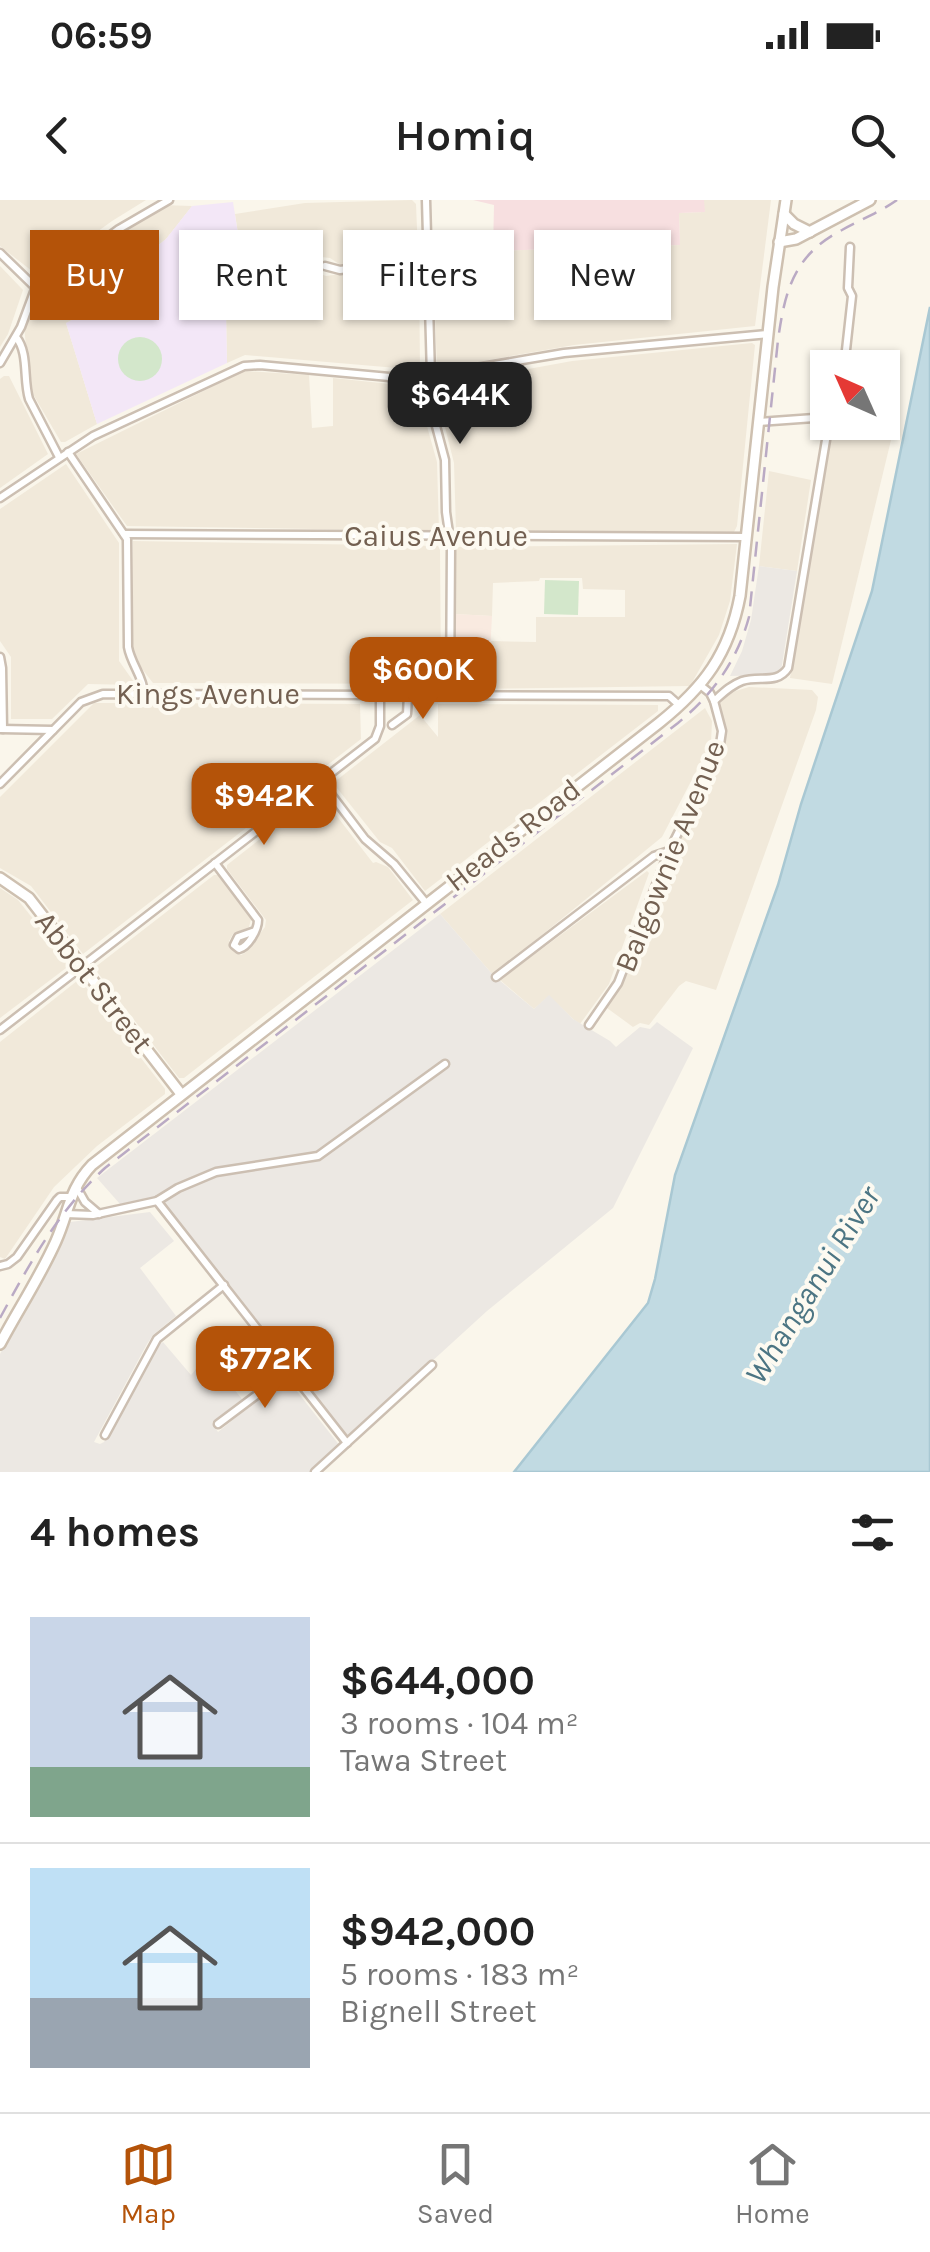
<!DOCTYPE html>
<html lang="en">
<head>
<meta charset="utf-8">
<style>
  :root { --surface:#fff; --page:#f2f2f2; --text:#222; --muted:#767676; --line:#e0e0e0; --accent:#b45309 }
  body { margin:0; font-family:Karla,sans-serif; background:var(--page); color:var(--text); height:100vh; display:flex; flex-direction:column; font-size:38px; white-space:nowrap }
  * { box-sizing:border-box; margin:0 }
  p { font-size:32px; color:var(--muted) }
  .icon { flex:none; width:55px; height:55px; fill:none; stroke:currentColor; stroke-width:2; stroke-linecap:round; stroke-linejoin:round }
  .map { position:relative; height:1272px; overflow:hidden }
  .details { display:flex; flex-direction:column; background:var(--surface); flex:1 }
  .details>* { flex:none }
  .hud { position:absolute; left:30px; top:30px; width:870px; height:90px; display:flex; gap:20px }
  .needle { width:65px; rotate:315deg }
  .buttons { position:absolute; left:810px; top:150px; display:grid; gap:20px }
  .buttons a { display:grid; place-items:center; width:90px; height:90px; border-radius:0px; background:var(--surface); box-shadow:0 2px 8px #0004; font-size:50px }
  .price { position:absolute; translate:-50% -85px; padding:0 22px; border-radius:20px; background:var(--accent); color:#fff; font-size:32px; line-height:65px; filter:drop-shadow(0 2px 5px #0008) }
  .price::after { content:''; position:absolute; left:50%; top:60px; width:30px; height:22px; margin-left:-15px; background:inherit; clip-path:polygon(0 0,100% 0,50% 100%) }
  .price.current { background:#222; color:#fff }
  ul { padding:0; list-style:none }
  li { display:flex; align-items:center; gap:30px; height:250px; padding:0 30px }
  li+li { border-top:2px solid var(--line) }
  li span { display:grid; place-items:center; flex:none; width:280px; height:200px; border-radius:0px; color:#555 }
  li>.icon { margin-inline-start:auto }
  span .icon { width:120px; height:120px; fill:#fffc; stroke-width:1 }
  li b { font-size:42px }
  h2 { display:flex; justify-content:space-between; align-items:center; height:120px; padding:0 30px; font-size:42px }
  .pill { padding:0 35px; border-radius:0px; background:var(--surface); box-shadow:0 2px 8px #0004; font-size:35px; line-height:90px }
  .pill.current { background:var(--accent); color:#fff }
  .status { display:flex; justify-content:space-between; align-items:center; height:70px; padding:0 50px; background:var(--surface); direction:ltr }
  .status svg { height:28px; fill:currentColor }
  header { display:flex; justify-content:space-between; align-items:center; height:130px; padding:0 30px; background:var(--surface); font-size:45px; font-weight:600 }
  .tabs { display:flex; justify-content:space-around; align-items:center; height:140px; border-top:2px solid var(--line); background:var(--surface); font-size:28px; color:var(--muted) }
  .tabs a { display:grid; justify-items:center; gap:5px }
  .tabs .current { color:var(--accent) }
  .map>svg:first-child { display:block }
  .residential { fill:#f1e9da }
  .commercial { fill:#f9eae0 }
  .industrial { fill:#ece8e3 }
  .education { fill:#f3e7f7 }
  .medical { fill:#f7dfe0 }
  .green { fill:#d3e7cb }
  .water { fill:#c1dae2; stroke:#a9c8d3; stroke-width:2.5 }
  .lines { fill:none; stroke-linecap:round; stroke-linejoin:round }
  .street-casing { stroke:#ccbfb2; stroke-width:11 }
  .secondary-casing { stroke:#cec0b0; stroke-width:14 }
  .street { stroke:#fff; stroke-width:6 }
  .secondary { stroke:#fff; stroke-width:9 }
  .rail { stroke:#baaac4; stroke-width:2.5; stroke-dasharray:15 10; stroke-linecap:butt }
  .labels { text-anchor:middle; stroke-width:8; stroke-linejoin:round; paint-order:stroke }
  .street-label { font-size:30px; fill:#736051; stroke:#fdfaf1 }
  .water-label { font-size:32px; font-style:italic; fill:#4c7583; stroke:#fdfaf1 }
</style>
</head>
<body>
<div class="status"><b>06:59</b><svg viewBox="0 0 49 12"><path d="M0 12V9h3v3zM5 12V6h3v6zM10 12V3h3v9zM15 12V0h3v12zM26 1h20v11H26zM47 4h2v5h-2z"/></svg></div>
<header><svg class="icon" aria-label="back" viewBox="0 0 24 24"><path d="M15 5l-7 7 7 7"/></svg>Homiq<svg class="icon" aria-label="search" viewBox="0 0 24 24"><circle cx="10" cy="10" r="6"/><path d="M15 15l6 6"/></svg></header>
<div class="map">
<svg width="930" height="1272" viewBox="0 0 930 1272">
  <rect width="100%" height="100%" fill="#faf6eb"/>
  <g class="residential">
    <path d="M 0,0 L 146,0 L 112,21 L 39,74 L 32,71 L 0,46 Z"/>
    <path d="M 412,0 L 416,4 L 418,53 L 382,55 L 378,61 L 342,66 L 330,58 L 321,57 L 315,63 L 315,69 L 318,73 L 326,76 L 378,69 L 419,68 L 420,170 L 245,155 L 227,163 L 226,111 L 243,109 L 242,59 L 235,14 L 305,3 Z"/>
    <path d="M 704,0 L 771,0 L 755,126 L 574,145 L 437,169 L 435,114 L 472,109 L 472,87 L 487,89 L 493,51 L 680,45 L 679,13 L 704,12 Z"/>
    <path d="M 162,5 L 192,6 L 166,39 L 139,60 L 140,72 L 95,108 L 66,123 L 97,224 L 65,242 L 61,242 L 30,189 L 24,125 L 35,93 L 118,31 Z"/>
    <path d="M 0,66 L 23,90 L 8,134 L 0,147 Z"/>
    <path d="M 752,143 L 755,145 L 737,326 L 734,332 L 456,331 L 454,263 L 441,211 L 441,185 L 572,161 Z"/>
    <path d="M 244,171 L 309,175 L 312,228 L 333,226 L 333,178 L 419,187 L 422,190 L 423,212 L 437,262 L 439,331 L 127,326 L 76,254 Z"/>
    <path d="M 4,176 L 9,176 L 48,254 L 0,288 L 0,179 Z"/>
    <path d="M 883,204 L 899,207 L 832,484 L 790,478 L 832,235 L 837,223 L 882,222 Z"/>
    <path d="M 66,264 L 119,343 L 119,461 L 136,485 L 88,484 L 52,519 L 11,519 L 11,457 L 0,441 L 0,309 Z"/>
    <path d="M 769,271 L 811,280 L 797,371 L 759,366 Z"/>
    <path d="M 133,341 L 438,346 L 440,350 L 441,477 L 433,484 L 153,483 L 132,456 Z"/>
    <path d="M 737,344 L 730,401 L 719,435 L 690,486 L 479,489 L 478,453 L 490,453 L 491,441 L 536,442 L 536,417 L 625,417 L 625,390 L 583,389 L 582,378 L 540,378 L 539,381 L 493,383 L 492,416 L 454,414 L 456,347 Z"/>
    <path d="M 749,487 L 812,490 L 818,497 L 816,510 L 716,790 L 686,781 L 679,786 L 649,825 L 640,823 L 633,827 L 607,808 L 620,789 L 676,637 L 720,563 L 726,534 L 719,504 L 729,493 Z"/>
    <path d="M 94,503 L 360,504 L 361,539 L 83,754 L 31,686 L 0,668 L 0,597 Z"/>
    <path d="M 438,504 L 658,505 L 658,511 L 425,691 L 392,648 L 380,642 L 333,583 L 420,515 L 438,537 Z"/>
    <path d="M 705,508 L 712,521 L 711,543 L 662,637 L 493,775 L 440,714 Z"/>
    <path d="M 319,593 L 373,663 L 376,662 L 388,667 L 413,700 L 184,878 L 179,878 L 94,768 L 214,675 L 218,675 L 251,719 L 249,727 L 233,734 L 229,741 L 234,752 L 241,755 L 245,753 L 265,727 L 266,720 L 227,669 L 227,665 Z"/>
    <path d="M 647,671 L 649,673 L 609,784 L 580,824 L 573,819 L 549,796 L 534,809 L 500,780 Z"/>
    <path d="M 0,688 L 18,700 L 70,765 L 0,818 Z"/>
    <path d="M 77,781 L 82,782 L 165,889 L 165,894 L 97,946 L 54,987 L 5,1059 L 0,1057 L 0,842 Z"/>
  </g>
  <path class="commercial" d="M 454,414 L 492,416 L 490,453 L 478,454 L 479,489 L 454,488 Z"/>
  <g class="industrial">
    <path d="M 759,366 L 797,371 L 781,471 L 773,475 L 730,476 L 742,451 L 751,420 Z"/>
    <path d="M 440,714 L 493,775 L 534,809 L 549,795 L 573,819 L 610,841 L 616,847 L 640,827 L 650,829 L 657,822 L 693,848 L 613,1008 L 487,1111 L 349,1237 L 157,996 L 120,1004 L 97,978 Z"/>
    <path d="M 150,1012 L 174,1041 L 140,1068 L 176,1116 L 153,1135 L 147,1144 L 94,1242 L 100,1244 L 104,1242 L 159,1145 L 163,1142 L 191,1175 L 207,1156 L 242,1199 L 212,1223 L 218,1232 L 283,1179 L 288,1180 L 340,1246 L 312,1272 L 0,1272 L 0,1154 L 70,1022 Z"/>
  </g>
  <path class="education" d="M 233,2 L 242,59 L 243,110 L 226,111 L 227,163 L 97,224 L 66,123 L 95,108 L 140,72 L 139,61 L 166,39 L 192,6 Z"/>
  <path class="medical" d="M 473,0 L 704,0 L 705,12 L 679,13 L 680,45 L 493,51 L 494,5 Z"/>
  <g class="green">
    <circle cx="140" cy="159" r="22"/>
    <path d="M 545,380 L 579,381 L 578,415 L 544,414 Z"/>
  </g>
  <path class="water" d="M 930,107 L 930,1272 L 514,1272 L 648,1103 L 655,1079 L 675,975 L 778,685 L 801,604 L 872,391 Z"/>
  <g class="lines">
    <defs>
      <g id="street">
        <path d="M 426,0 L 432,211 L 445,260 L 446,312 L 451,347 L 450,496"/>
        <path d="M 0,53 L 37,89"/>
        <path d="M 325,66 L 340,70 L 377,65 L 427,64"/>
        <path d="M 16,137 C 29,153 23,179 29,199 L 59,257"/>
        <path d="M 0,163 L 21,127 L 34,92 L 119,29 L 169,0"/>
        <path d="M 844,168 L 852,96 L 848,88 L 850,47"/>
        <path d="M 759,222 L 828,217"/>
        <path d="M 68,252 L 127,339 L 128,447 C 131,464 143,476 144,493"/>
        <path d="M 0,298 L 93,236 L 244,166 L 260,165 L 411,179 L 564,153 L 768,134"/>
        <path d="M 124,334 L 747,337"/>
        <path d="M 0,457 L 2,468 L 3,529"/>
        <path d="M 714,501 C 723,493 731,485 742,481 C 759,475 777,485 788,468 L 829,222"/>
        <path d="M 392,525 L 407,514 L 408,495"/>
        <path d="M 1,529 L 53,530"/>
        <path d="M 321,581 L 365,639 L 394,664 L 426,703"/>
        <path d="M 0,584 L 81,502 L 103,494 L 669,496 L 679,505"/>
        <path d="M 215,663 L 258,720 C 258,730 248,747 239,749 L 234,745 L 238,737 L 255,731"/>
        <path d="M 496,777 L 654,656 L 669,651"/>
        <path d="M 589,825 L 618,783 L 669,651 L 719,551 L 722,531 L 714,501 L 710,493 L 700,485"/>
        <path d="M 0,830 L 375,539 L 380,526 L 380,495"/>
        <path d="M 76,986 L 85,1002 L 99,1014"/>
        <path d="M 157,1001 L 347,1243"/>
        <path d="M 66,1014 L 93,1015 L 157,1001 L 178,988 L 216,972 L 318,956 L 445,864"/>
        <path d="M 0,1066 L 8,1064 L 17,1057 L 57,1000 L 60,997 L 70,997"/>
        <path d="M 218,1224 L 290,1170"/>
        <path d="M 105,1235 L 157,1139 L 224,1085"/>
        <path d="M 315,1272 L 432,1165"/>
      </g>
      <g id="secondary">
        <path d="M 784,14 L 794,24 L 810,32"/>
        <path d="M 779,42 L 796,39 L 870,0"/>
        <path d="M 0,678 L 29,698 L 181,894"/>
        <path d="M 0,1144 C 18,1110 40,1077 56,1041 C 69,1012 69,989 92,965 L 659,523 C 704,487 729,454 740,396 L 773,87 L 786,0"/>
      </g>
    </defs>
    <use href="#street" class="street-casing"/>
    <use href="#secondary" class="secondary-casing"/>
    <use href="#street" class="street"/>
    <use href="#secondary" class="secondary"/>
    <path class="rail" d="M 0,1118 C 30,1063 58,1011 105,968 L 678,523 C 713,494 737,461 749,417 L 778,140 C 785,90 794,55 842,30 C 860,20 880,12 897,0"/>
  </g>
  <g class="labels">
    <g class="street-label">
      <text x="436" y="346">Caius Avenue</text>
      <text x="208" y="504">Kings Avenue</text>
      <text transform="translate(513 635) rotate(-38)" y="10">Heads Road</text>
      <text transform="translate(670 656) rotate(-68)" y="10">Balgownie Avenue</text>
      <text transform="translate(94 782) rotate(52)" y="10">Abbot Street</text>
    </g>
    <g class="water-label">
      <text transform="translate(812 1085) rotate(-58)" y="11">Whanganui River</text>
    </g>
  </g>
</svg>
<div class="buttons">
<a><svg class="needle" viewBox="-14 -14 28 28"><path d="M0-13l5 13h-10z" fill="#e53935"/><path d="M0 13l5-13h-10z" fill="#767676"/></svg></a>
</div>
<b class="price current" style="left:460px;top:247px">$644K</b>
<b class="price" style="left:423px;top:522px">$600K</b>
<b class="price" style="left:264px;top:648px">$942K</b>
<b class="price" style="left:265px;top:1211px">$772K</b>
<div class="hud">
<a class="pill current">Buy</a>
<a class="pill">Rent</a>
<a class="pill">Filters</a>
<a class="pill">New</a>
</div>
</div>
<section class="details">
<h2>4 homes<svg class="icon" aria-label="filters" viewBox="0 0 24 24"><path d="M4 7h16M4 17h16"/><circle cx="9" cy="7" r="2"/><circle cx="15" cy="17" r="2"/></svg></h2>
<ul>
<li><span style="background:linear-gradient(#c9d6e8 75%,#7fa58c 0)"><svg class="icon" aria-label="home" viewBox="0 0 24 24"><path d="M3 11l9-7 9 7M6 9v11h12V9"/></svg></span><div><b>$644,000</b><p>3 rooms · 104 m²</p><p>Tawa Street</p></div></li>
<li><span style="background:linear-gradient(#bfe0f5 65%,#9aa5b1 0)"><svg class="icon" aria-label="home" viewBox="0 0 24 24"><path d="M3 11l9-7 9 7M6 9v11h12V9"/></svg></span><div><b>$942,000</b><p>5 rooms · 183 m²</p><p>Bignell Street</p></div></li>
</ul>
</section>
<nav class="tabs">
<a class="current"><svg class="icon" aria-label="map" viewBox="0 0 24 24"><path d="M3 6l6-2 6 2 6-2v14l-6 2-6-2-6 2zM9 4v14M15 6v14"/></svg>Map</a>
<a><svg class="icon" aria-label="saved" viewBox="0 0 24 24"><path d="M7 4h10v16l-5-4-5 4z"/></svg>Saved</a>
<a><svg class="icon" aria-label="home" viewBox="0 0 24 24"><path d="M3 11l9-7 9 7M6 9v11h12V9"/></svg>Home</a>
</nav>
</body>
</html>
